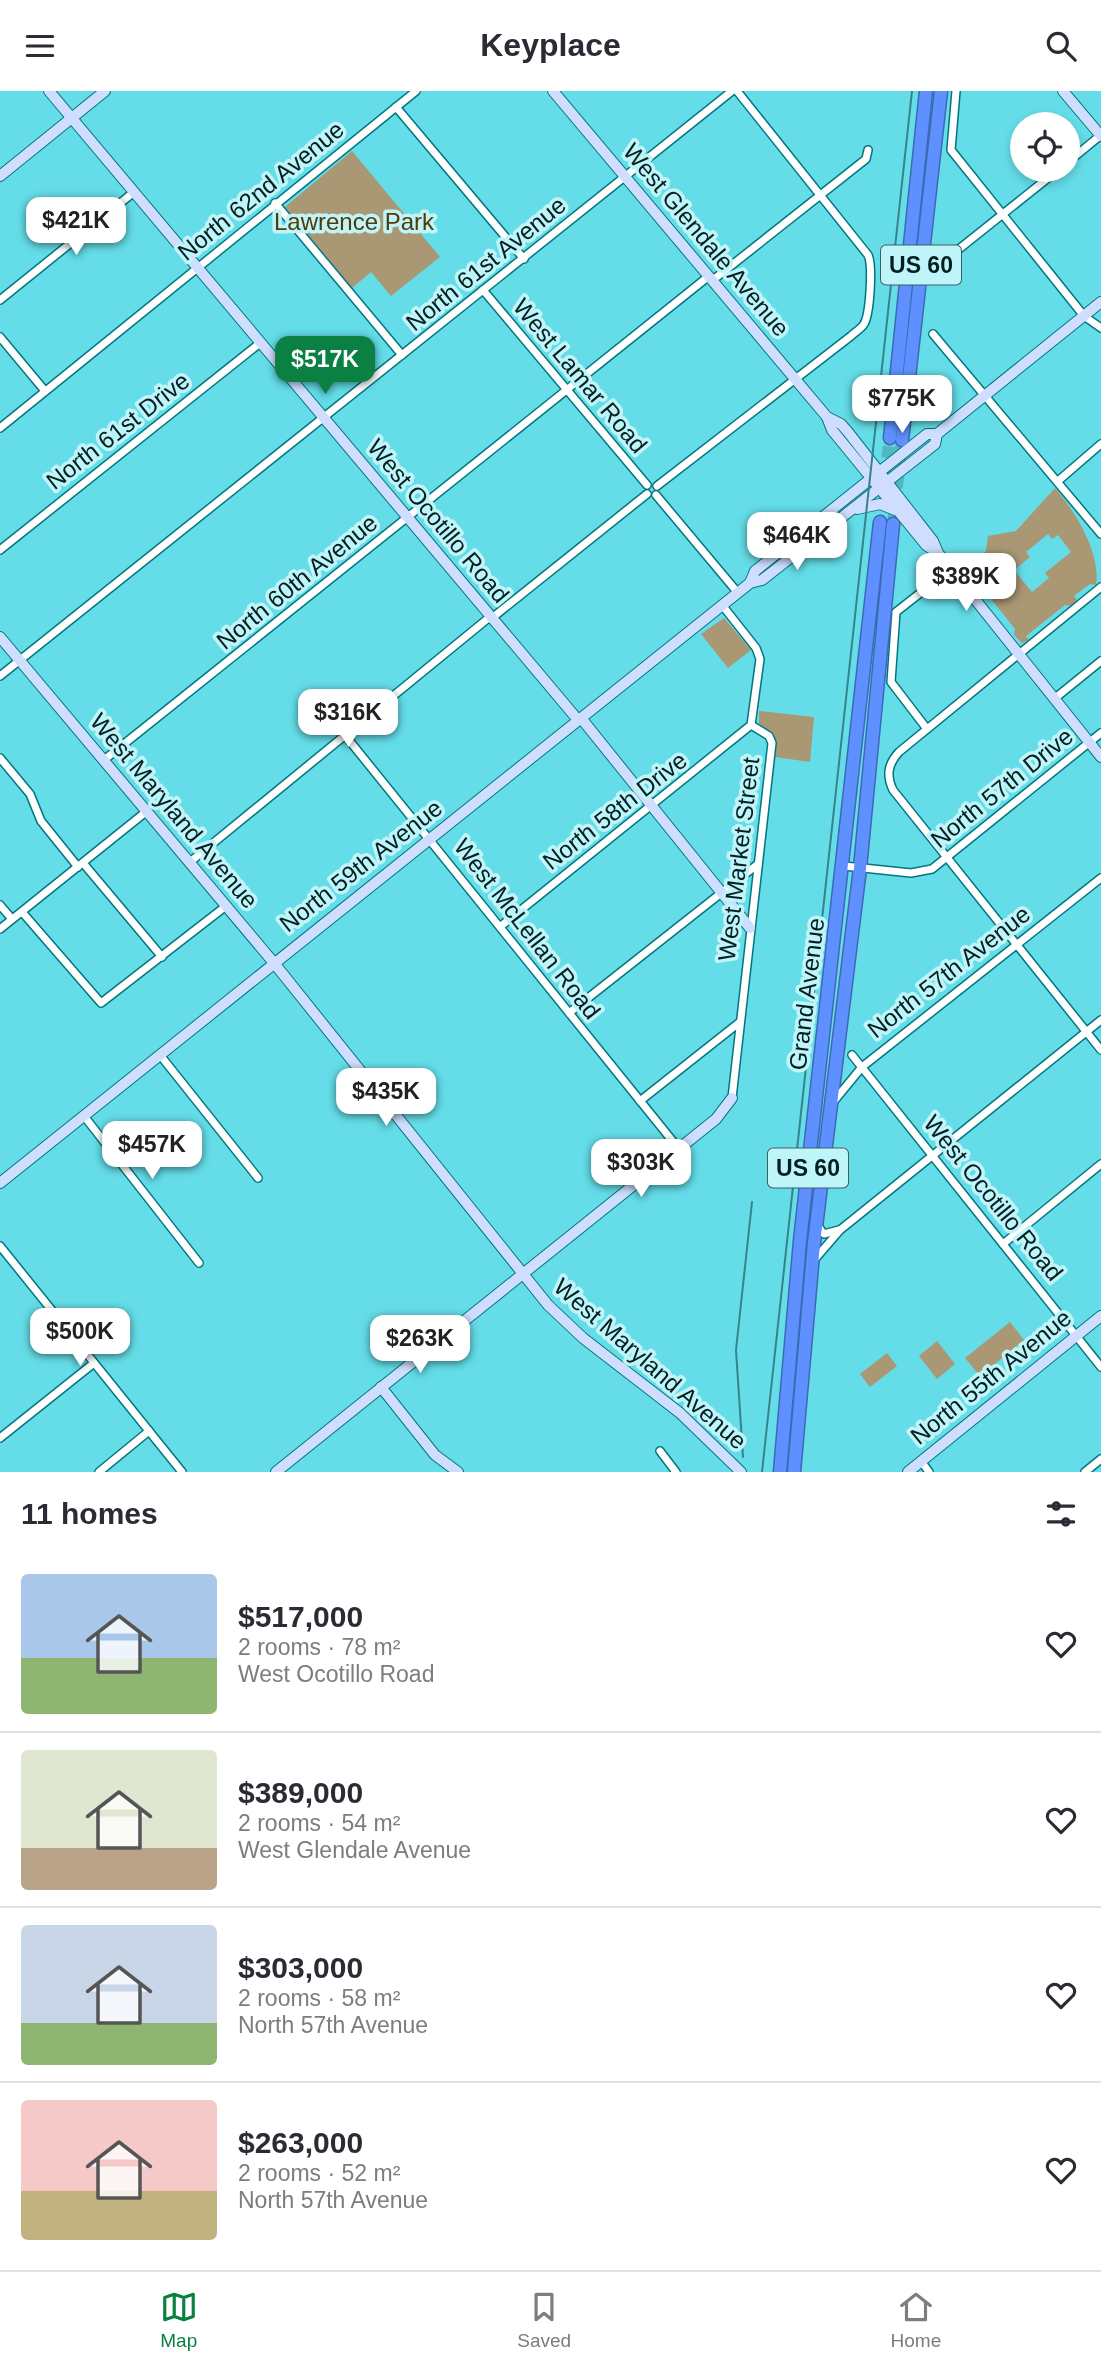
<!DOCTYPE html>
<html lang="en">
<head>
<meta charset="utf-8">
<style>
  :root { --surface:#fff; --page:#f2f2f3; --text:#2b2b33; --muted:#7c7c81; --line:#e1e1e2; --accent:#0b8043 }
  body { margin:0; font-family:Arial,sans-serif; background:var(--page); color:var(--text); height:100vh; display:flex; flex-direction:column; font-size:26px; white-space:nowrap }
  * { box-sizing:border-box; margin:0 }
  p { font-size:23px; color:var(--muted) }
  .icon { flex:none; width:38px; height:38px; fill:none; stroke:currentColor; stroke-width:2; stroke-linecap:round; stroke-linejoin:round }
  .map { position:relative; height:1381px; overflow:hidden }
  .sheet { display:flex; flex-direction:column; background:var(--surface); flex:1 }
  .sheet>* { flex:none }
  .fabs { position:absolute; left:1010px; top:21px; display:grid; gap:14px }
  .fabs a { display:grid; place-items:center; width:70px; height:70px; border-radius:50%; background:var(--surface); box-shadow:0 4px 10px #0003; font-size:35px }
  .price { position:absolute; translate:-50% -60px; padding:0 16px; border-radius:14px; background:#fff; color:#222; font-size:23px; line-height:46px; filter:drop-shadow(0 2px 4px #0008) }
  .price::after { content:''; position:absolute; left:50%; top:42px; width:21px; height:16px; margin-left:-10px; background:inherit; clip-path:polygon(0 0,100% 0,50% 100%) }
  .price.active { background:var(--accent); color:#fff }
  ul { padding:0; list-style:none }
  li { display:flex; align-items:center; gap:21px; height:175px; padding:0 21px }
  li+li { border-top:2px solid var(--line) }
  li span { display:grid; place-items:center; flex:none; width:196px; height:140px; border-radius:7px; color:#555 }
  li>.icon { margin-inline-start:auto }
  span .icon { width:84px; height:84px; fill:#fffc; stroke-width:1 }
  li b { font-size:30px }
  h2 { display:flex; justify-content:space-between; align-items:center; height:84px; padding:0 21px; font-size:30px }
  header { display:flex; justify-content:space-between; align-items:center; height:91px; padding:0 21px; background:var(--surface); font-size:32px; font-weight:700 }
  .tabs { display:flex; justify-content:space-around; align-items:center; height:98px; border-top:2px solid var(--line); background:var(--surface); font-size:19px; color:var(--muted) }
  .tabs a { display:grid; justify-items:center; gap:4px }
  .tabs .active { color:var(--accent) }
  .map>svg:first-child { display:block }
  .green { fill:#aa9773; fill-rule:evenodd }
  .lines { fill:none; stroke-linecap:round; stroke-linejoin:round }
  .highway-tunnel { stroke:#51b7c0; stroke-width:12; stroke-dasharray:12 6; stroke-linecap:butt }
  .street-casing { stroke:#02767e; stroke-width:10 }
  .secondary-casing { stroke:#02767e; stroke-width:12 }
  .highway-casing { stroke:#3e69b2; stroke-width:15 }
  .street { stroke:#fff; stroke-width:7 }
  .secondary { stroke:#cfdeff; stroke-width:10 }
  .highway { stroke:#5e91ff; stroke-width:12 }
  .rail { stroke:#37838b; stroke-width:2 }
  .labels { text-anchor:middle; stroke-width:7; stroke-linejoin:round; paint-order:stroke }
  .shield { fill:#bff4f9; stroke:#3c5f62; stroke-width:2 }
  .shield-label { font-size:23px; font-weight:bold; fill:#041f22 }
  .street-label { font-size:24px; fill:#041f22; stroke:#bff4f9 }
  .park-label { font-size:24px; fill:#523b06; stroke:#bff4f9 }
</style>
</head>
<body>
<header><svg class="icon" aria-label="menu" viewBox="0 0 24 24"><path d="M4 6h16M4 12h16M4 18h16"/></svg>Keyplace<svg class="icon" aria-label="search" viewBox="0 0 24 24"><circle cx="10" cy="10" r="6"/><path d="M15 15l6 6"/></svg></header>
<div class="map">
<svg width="1101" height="1381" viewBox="0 0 1101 1381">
  <rect width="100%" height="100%" fill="#64dde8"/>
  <g class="green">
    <path d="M 352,60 L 440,166 L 391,205 L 371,181 L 352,197 L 285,116 Z"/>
    <path d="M 1055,397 C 1075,420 1101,462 1096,494 L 1090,493 L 1074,505 L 1078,510 L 1071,515 L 1065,514 L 1026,545 L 1029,549 L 1022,552 L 1014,544 L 1015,538 L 980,494 L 976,497 L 967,477 L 986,460 L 988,445 L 1016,440 ZM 1048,443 L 1052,448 L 1058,444 L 1071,461 L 1045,482 L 1049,487 L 1032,501 L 1014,479 L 1030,466 L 1026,461 Z"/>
    <path d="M 724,527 L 751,559 L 728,577 L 701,543 Z"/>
    <path d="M 759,620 L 814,626 L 810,671 L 775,666 C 778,650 774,641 759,633 Z"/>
    <path d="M 1010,1231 L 1024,1249 L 980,1285 L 965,1267 Z"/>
    <path d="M 937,1250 L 955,1273 L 937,1288 L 919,1265 Z"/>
    <path d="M 887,1262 L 897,1275 L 870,1296 L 860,1283 Z"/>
  </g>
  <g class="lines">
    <g class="highway-tunnel">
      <path d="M 885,385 L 890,347"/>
      <path d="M 893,433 L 902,349"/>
    </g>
    <defs>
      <g id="street">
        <path d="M 956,0 L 951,59 L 1084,225 L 1101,237"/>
        <path d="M 396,16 L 524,168"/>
        <path d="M 1068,71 L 1101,44"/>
        <path d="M 275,112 L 402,264"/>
        <path d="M 934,178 L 1058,79"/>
        <path d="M 713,189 L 866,68 L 868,59"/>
        <path d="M 483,199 L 647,394"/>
        <path d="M 0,209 L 134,101"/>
        <path d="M 933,243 L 1101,443"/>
        <path d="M 0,246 L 45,300"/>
        <path d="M 0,337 L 416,0"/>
        <path d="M 1058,390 L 1101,353"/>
        <path d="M 657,395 L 851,245 C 855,241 861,238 864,233 C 870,223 873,175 868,164 L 737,0"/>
        <path d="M 656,404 L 738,502"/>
        <path d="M 0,459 L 260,252"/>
        <path d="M 1101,496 L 899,661 C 888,673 886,684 893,699 L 1101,959"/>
        <path d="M 492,527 L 647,403"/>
        <path d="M 0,585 L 732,0"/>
        <path d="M 1054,608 L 1101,570"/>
        <path d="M 927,638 L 891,591 L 896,521 L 951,478"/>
        <path d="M 344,643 L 679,1058"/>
        <path d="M 0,667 L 30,703 L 41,730 L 78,776"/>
        <path d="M 104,669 L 709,185"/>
        <path d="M 190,771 L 491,525"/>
        <path d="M 83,772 L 162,866"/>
        <path d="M 844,775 L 911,782 L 932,778 L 1101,642"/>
        <path d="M 0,814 L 12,828"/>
        <path d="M 22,821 L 101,912 L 226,815"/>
        <path d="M 501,835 L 751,634 L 760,568 L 756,557 L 722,514"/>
        <path d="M 0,838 L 147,720"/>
        <path d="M 569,922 L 758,773"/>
        <path d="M 160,964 L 258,1087"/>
        <path d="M 852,964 L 1101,1276"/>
        <path d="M 732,1007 L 772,652 L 769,645 L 751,634"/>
        <path d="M 640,1010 L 740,931"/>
        <path d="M 834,1010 L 862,976 L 1101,787"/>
        <path d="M 84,1025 L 199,1172"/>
        <path d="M 818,1135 L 824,1143 L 839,1139"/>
        <path d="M 1003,1153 L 1101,1073"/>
        <path d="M 0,1155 L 182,1381"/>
        <path d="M 815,1168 L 840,1139 L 1101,929"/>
        <path d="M 0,1347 L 94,1272"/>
        <path d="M 660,1360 L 676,1381"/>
        <path d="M 921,1370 L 929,1381"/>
        <path d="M 99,1381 L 149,1340"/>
        <path d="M 1085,1381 L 1101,1368"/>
      </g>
      <g id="secondary">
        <path d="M 49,0 L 578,629"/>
        <path d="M 553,0 L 827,326 L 832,339 L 926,454 L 938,462"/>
        <path d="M 1063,0 L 1101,45"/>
        <path d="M 0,85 L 105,0"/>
        <path d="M 827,326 L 841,333 L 848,341 L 933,450 L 938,462 L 1101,666"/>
        <path d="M 857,418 L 880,413 L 895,419"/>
        <path d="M 750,492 L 755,480 L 927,343 L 937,343"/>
        <path d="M 0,546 L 274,872 L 548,1214 L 583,1247 L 680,1322 L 741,1381"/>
        <path d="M 581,627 L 750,837"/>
        <path d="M 0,1092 L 750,492 L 762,489 L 935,353 L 937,343 L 1101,211"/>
        <path d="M 381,1296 L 435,1364 L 458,1381"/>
        <path d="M 276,1381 L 716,1028 L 732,1007"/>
        <path d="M 908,1381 L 1101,1225"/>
      </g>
      <g id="highway">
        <path d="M 890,347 L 926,0"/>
        <path d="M 902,349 L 941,0"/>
        <path d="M 780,1381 L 800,1150 L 880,431"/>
        <path d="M 794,1381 L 814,1152 L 860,777 L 893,433"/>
      </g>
    </defs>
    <use href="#street" class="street-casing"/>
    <use href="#secondary" class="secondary-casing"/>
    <use href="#highway" class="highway-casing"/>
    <use href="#street" class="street"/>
    <use href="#secondary" class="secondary"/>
    <use href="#highway" class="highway"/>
    <g class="rail">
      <path d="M 743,1366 L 736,1259 L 752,1111"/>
      <path d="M 762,1381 L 912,0"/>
    </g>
  </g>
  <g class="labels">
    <g class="shield">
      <rect x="881" y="154.5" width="80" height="39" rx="5"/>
      <rect x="768" y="1057.5" width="80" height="39" rx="5"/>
    </g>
    <g class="shield-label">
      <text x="921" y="182">US 60</text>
      <text x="808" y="1085">US 60</text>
    </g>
    <g class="street-label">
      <text transform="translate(261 100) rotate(-39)" y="8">North 62nd Avenue</text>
      <text transform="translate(706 149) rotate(50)" y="8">West Glendale Avenue</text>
      <text transform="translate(486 173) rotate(-39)" y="8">North 61st Avenue</text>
      <text transform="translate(580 285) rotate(50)" y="8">West Lamar Road</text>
      <text transform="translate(118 340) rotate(-38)" y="8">North 61st Drive</text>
      <text transform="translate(438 430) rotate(50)" y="8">West Ocotillo Road</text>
      <text transform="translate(297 491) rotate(-39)" y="8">North 60th Avenue</text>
      <text transform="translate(1002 697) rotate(-39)" y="8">North 57th Drive</text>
      <text transform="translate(174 720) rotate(50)" y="8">West Maryland Avenue</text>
      <text transform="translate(615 720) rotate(-38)" y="8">North 58th Drive</text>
      <text transform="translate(739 768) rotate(-83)" y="8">West Market Street</text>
      <text transform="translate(361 775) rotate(-38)" y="8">North 59th Avenue</text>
      <text transform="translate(527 838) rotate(52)" y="8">West McLellan Road</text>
      <text transform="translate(949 881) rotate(-38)" y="8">North 57th Avenue</text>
      <text transform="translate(807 903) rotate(-83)" y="8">Grand Avenue</text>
      <text transform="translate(993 1107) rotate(51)" y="8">West Ocotillo Road</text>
      <text transform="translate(650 1273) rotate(41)" y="8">West Maryland Avenue</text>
      <text transform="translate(991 1286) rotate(-39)" y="8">North 55th Avenue</text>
    </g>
    <g class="park-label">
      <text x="354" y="139">Lawrence Park</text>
    </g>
  </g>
</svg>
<div class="fabs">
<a><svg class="icon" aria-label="locate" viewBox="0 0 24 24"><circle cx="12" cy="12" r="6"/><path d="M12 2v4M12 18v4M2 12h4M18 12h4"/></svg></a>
</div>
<b class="price" style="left:76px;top:166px">$421K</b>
<b class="price active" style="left:325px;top:305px">$517K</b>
<b class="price" style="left:902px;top:344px">$775K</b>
<b class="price" style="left:797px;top:481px">$464K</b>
<b class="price" style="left:966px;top:522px">$389K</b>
<b class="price" style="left:348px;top:658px">$316K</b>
<b class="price" style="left:386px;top:1037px">$435K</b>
<b class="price" style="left:152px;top:1090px">$457K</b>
<b class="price" style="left:641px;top:1108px">$303K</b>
<b class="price" style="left:80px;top:1277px">$500K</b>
<b class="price" style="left:420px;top:1284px">$263K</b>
</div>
<section class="sheet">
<h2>11 homes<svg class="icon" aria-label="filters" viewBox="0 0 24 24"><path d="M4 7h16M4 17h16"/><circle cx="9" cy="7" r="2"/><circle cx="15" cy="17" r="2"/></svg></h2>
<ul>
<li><span style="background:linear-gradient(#a9c7e8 60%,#8fb573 0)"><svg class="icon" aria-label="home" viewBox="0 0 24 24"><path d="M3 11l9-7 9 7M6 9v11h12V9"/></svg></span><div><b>$517,000</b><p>2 rooms · 78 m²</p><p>West Ocotillo Road</p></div><svg class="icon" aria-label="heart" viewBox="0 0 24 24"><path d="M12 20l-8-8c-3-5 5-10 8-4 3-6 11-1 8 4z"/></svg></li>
<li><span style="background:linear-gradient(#dfe7d0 70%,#b9a48a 0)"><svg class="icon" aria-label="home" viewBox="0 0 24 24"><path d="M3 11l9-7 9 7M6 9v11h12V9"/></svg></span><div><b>$389,000</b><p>2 rooms · 54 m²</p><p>West Glendale Avenue</p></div><svg class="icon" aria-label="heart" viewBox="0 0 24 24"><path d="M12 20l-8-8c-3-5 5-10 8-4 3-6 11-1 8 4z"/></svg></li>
<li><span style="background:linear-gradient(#c9d6e8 70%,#8fb573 0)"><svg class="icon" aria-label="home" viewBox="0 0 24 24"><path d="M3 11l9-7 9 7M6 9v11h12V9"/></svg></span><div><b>$303,000</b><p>2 rooms · 58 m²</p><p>North 57th Avenue</p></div><svg class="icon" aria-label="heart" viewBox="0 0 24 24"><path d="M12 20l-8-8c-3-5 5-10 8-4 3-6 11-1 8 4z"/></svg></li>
<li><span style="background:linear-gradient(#f6c9c9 65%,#c2b280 0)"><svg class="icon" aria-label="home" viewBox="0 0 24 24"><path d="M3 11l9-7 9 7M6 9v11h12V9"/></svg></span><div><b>$263,000</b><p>2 rooms · 52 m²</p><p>North 57th Avenue</p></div><svg class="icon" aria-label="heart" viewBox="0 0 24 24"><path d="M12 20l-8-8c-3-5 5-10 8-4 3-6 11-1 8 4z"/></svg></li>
</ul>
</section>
<nav class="tabs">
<a class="active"><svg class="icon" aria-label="map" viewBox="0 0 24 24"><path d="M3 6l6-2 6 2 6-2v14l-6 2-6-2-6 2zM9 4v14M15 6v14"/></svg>Map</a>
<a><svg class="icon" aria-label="saved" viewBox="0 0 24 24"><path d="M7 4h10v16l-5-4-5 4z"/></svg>Saved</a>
<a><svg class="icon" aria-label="home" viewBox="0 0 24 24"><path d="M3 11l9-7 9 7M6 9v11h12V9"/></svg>Home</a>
</nav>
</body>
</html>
